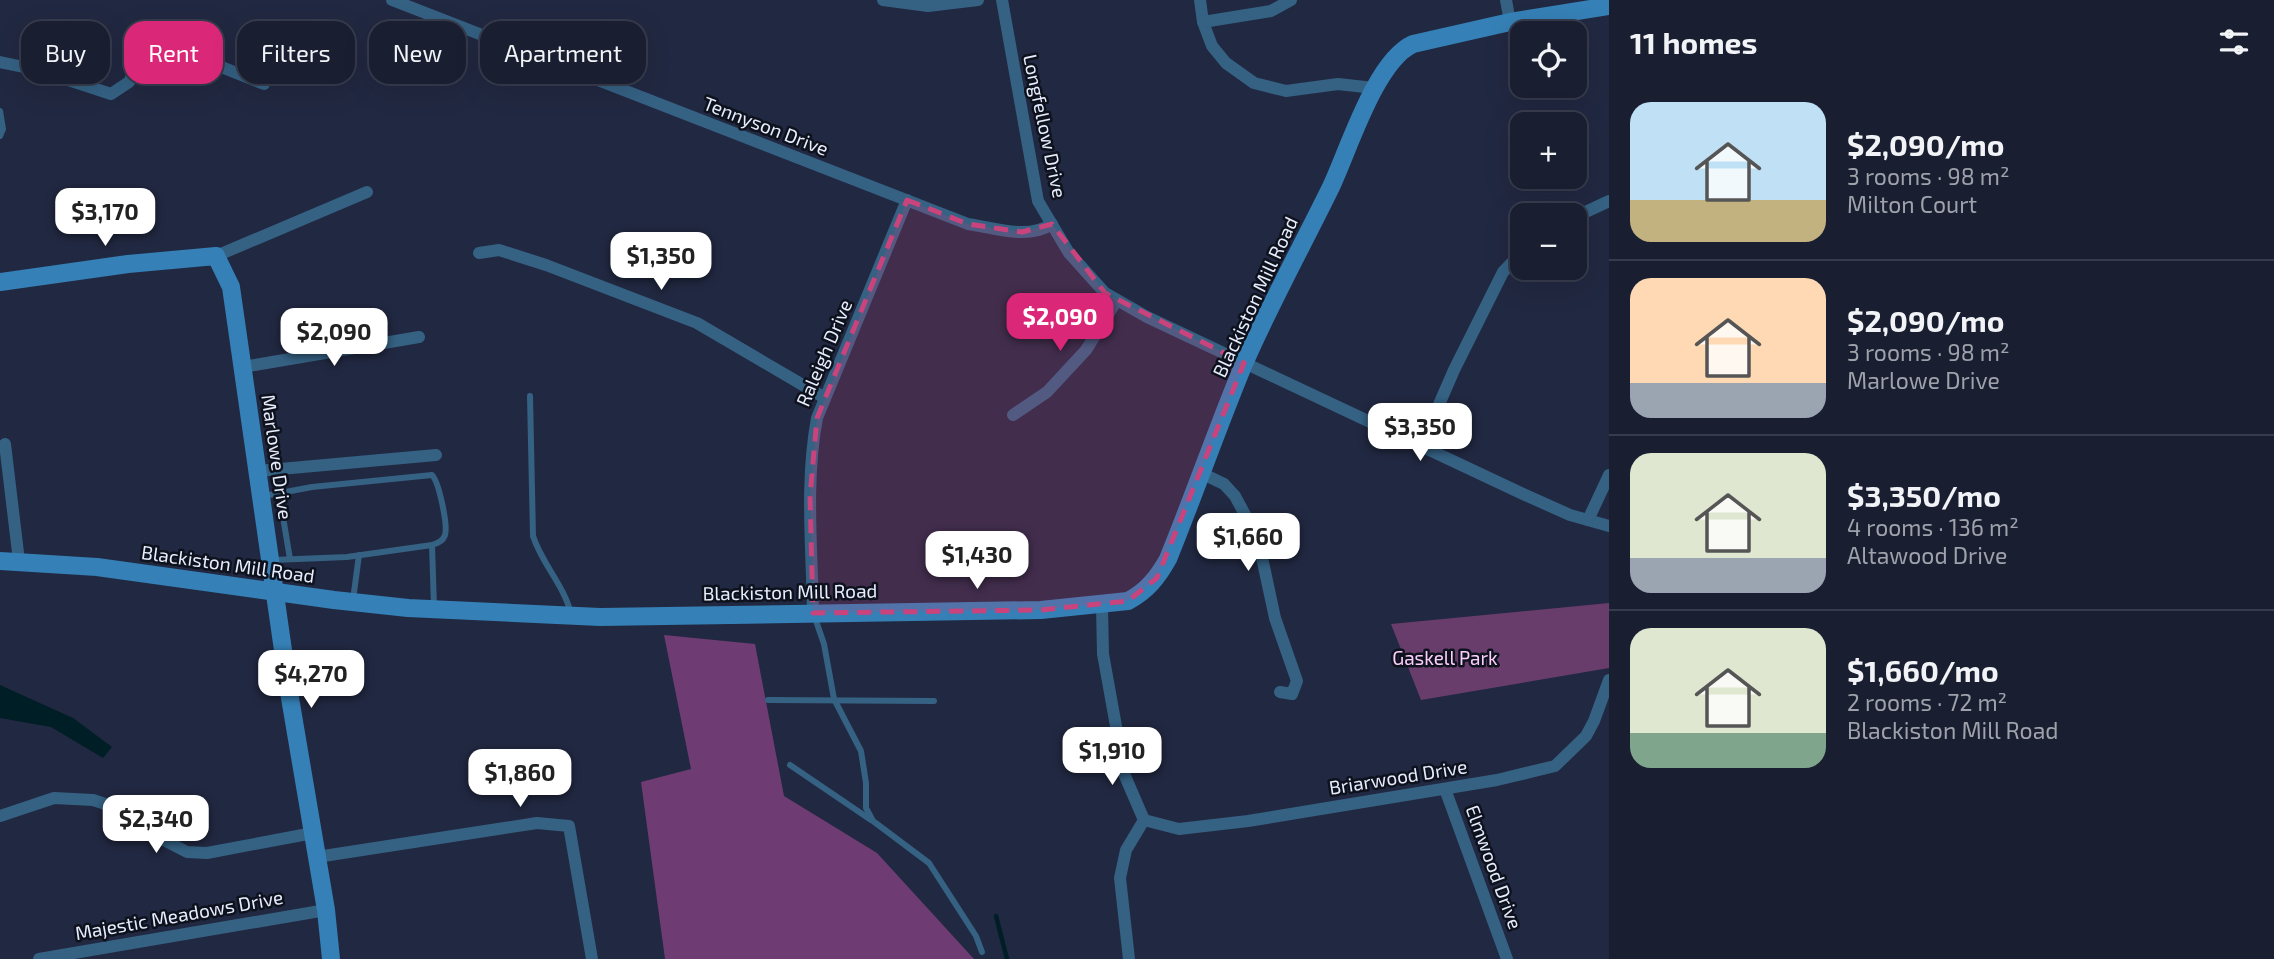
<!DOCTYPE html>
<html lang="en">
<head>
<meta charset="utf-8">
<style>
  :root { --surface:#191e31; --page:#222739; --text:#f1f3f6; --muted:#9fa2ab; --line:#373c4d; --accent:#db2777 }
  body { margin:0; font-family:"Exo 2",sans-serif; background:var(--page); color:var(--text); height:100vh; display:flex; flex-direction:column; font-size:26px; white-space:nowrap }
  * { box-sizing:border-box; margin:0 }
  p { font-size:23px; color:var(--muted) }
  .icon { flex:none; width:38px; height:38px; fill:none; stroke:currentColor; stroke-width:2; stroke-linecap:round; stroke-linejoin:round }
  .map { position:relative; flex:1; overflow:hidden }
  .sheet { display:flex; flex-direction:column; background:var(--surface); width:665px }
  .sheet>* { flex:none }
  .guide { position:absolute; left:21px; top:21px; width:665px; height:63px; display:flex; gap:14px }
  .buttons { position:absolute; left:1510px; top:21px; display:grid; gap:14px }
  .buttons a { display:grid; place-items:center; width:77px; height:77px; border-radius:14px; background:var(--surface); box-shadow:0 7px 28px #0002,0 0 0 2px var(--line); font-size:35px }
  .price { position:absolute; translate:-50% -60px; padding:0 16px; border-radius:14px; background:#fff; color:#222; font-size:23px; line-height:46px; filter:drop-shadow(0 2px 4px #0008) }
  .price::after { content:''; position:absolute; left:50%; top:42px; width:21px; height:16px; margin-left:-10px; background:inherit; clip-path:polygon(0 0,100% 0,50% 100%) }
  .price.on { background:var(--accent); color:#fff }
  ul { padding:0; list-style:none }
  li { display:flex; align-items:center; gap:21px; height:175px; padding:0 21px }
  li+li { border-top:2px solid var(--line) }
  li span { display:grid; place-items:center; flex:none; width:196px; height:140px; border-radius:21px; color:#555 }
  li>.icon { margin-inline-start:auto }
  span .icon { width:84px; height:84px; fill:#fffc; stroke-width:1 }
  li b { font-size:30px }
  h2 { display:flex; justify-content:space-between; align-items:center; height:84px; padding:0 21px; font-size:30px }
  .chip { padding:0 24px; border-radius:21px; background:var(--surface); box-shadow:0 7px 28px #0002,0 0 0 2px var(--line); font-size:24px; line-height:63px }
  .chip.on { background:var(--accent); color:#fff }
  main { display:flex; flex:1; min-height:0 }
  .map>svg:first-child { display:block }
  .green { fill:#683d6b }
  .forest { fill:#6e3c72 }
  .water { fill:#001e26 }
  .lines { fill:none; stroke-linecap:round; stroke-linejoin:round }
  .stream { stroke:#001e26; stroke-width:4.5 }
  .lane { stroke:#356183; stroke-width:6 }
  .street { stroke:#356183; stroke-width:12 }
  .secondary { stroke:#3580b6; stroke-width:18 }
  .marked { fill:#c9437c; fill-opacity:0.2; stroke:#c9437c; stroke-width:5; stroke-dasharray:14 9; stroke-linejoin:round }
  .labels { text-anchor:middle; stroke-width:5; stroke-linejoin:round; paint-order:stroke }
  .street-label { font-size:19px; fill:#e7edfe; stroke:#0e121d }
  .park-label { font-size:19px; fill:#fbcefe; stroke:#0e121d }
</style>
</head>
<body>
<main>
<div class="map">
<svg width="1609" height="959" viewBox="0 0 1609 959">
  <rect width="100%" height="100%" fill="#212841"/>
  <path class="green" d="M 1609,603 L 1609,668 L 1421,700 L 1391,624 Z"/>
  <path class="forest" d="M 664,635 L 755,644 L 784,796 L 877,853 L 974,959 L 665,959 L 641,782 L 691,769 Z"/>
  <path class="water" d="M 0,685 L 73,718 L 112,747 L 103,758 L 51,727 L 0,718 Z"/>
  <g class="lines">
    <path class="stream" d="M 996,916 L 1007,959"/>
    <g class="lane">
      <path d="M 0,111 L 3,129 L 0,136"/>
      <path d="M 530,396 L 533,536 C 542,564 564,585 571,614"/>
      <path d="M 279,493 L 290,559"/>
      <path d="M 264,496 L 312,487 L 432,475 C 439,482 448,525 445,535 C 443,541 438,543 432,545 L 347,557 L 273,560"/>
      <path d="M 432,545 L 434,607"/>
      <path d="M 353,600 L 359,555"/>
      <path d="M 814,615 L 824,644 L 834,699 L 861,751 L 866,783 L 866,808 L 873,821 L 929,863 L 976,936 L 982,952"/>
      <path d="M 768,700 L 934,701"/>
      <path d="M 790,765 L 871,820"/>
    </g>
    <g class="street">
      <path d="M 392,0 L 968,224 C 995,228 1028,240 1052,224"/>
      <path d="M 883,0 L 928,6 L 978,0"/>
      <path d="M 1002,0 L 1038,201 L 1069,253 L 1105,293 L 1147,317 L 1523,494 L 1570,515 L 1609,526"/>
      <path d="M 1200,0 L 1203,22 L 1212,46 L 1226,63 L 1254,83 L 1286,91 L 1338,84 L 1374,88"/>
      <path d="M 1506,0 L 1510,22"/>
      <path d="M 1203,22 L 1271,11 L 1291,0"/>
      <path d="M 0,62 L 38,70 L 111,94 L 129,82 L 151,39 L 264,84"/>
      <path d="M 1575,217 L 1609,201"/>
      <path d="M 479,253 L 499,250 L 546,265 L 697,323 L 825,398"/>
      <path d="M 216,256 L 367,192"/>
      <path d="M 243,367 L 419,337"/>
      <path d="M 1013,415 L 1047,392 L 1086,350 L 1117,300"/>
      <path d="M 5,444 L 19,561"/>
      <path d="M 1421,446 L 1454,370 L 1503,272 L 1522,252"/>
      <path d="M 258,471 L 436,455"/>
      <path d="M 1201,473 L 1224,484 L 1235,496 L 1258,539 L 1275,618 L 1297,681 L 1292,694 L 1280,692"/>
      <path d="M 1588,520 L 1609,475"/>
      <path d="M 1102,606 L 1103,654 L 1125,776 L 1144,820 L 1126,850 L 1120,878 L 1129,959"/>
      <path d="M 813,613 C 812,548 805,482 817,418 L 907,200"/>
      <path d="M 1445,789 L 1507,959"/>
      <path d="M 0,816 L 54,798 L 93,800 L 130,812 L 158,837 L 187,852 L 207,853 L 313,833"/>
      <path d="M 1144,820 L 1179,829 L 1248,821 L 1497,780 L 1555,766 L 1586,736 L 1594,721 L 1609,680"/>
      <path d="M 317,857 L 537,823 L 569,826 L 592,959"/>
      <path d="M 39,959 L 326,910"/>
    </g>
    <g class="secondary">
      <path d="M 0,282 L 128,264 L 216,256 L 231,287 L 289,692 L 326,910 L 331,959"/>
      <path d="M 0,561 L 97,567 L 334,600 L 408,608 L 600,617 L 1041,610 L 1128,601 C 1147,591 1158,577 1168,559 C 1194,495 1217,429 1243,366 C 1269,306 1301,248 1330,189 C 1348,152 1375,61 1413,44 L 1510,22 L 1609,6"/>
    </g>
  </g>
  <path class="marked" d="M 907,200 L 968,224 L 1022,232 L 1052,224 L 1105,293 L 1244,363 L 1157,578 L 1128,601 L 1041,610 L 813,613 L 810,496 L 817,418 Z"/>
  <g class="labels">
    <g class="street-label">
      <text transform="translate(766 126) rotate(21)" y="7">Tennyson Drive</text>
      <text transform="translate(1045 126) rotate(78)" y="7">Longfellow Drive</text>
      <text transform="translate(1255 297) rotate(-65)" y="7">Blackiston Mill Road</text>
      <text transform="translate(824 353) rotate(-67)" y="7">Raleigh Drive</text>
      <text transform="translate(277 457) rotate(82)" y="7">Marlowe Drive</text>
      <text transform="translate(228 564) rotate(8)" y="7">Blackiston Mill Road</text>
      <text transform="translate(790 592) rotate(-1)" y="7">Blackiston Mill Road</text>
      <text transform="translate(1398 777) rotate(-9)" y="7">Briarwood Drive</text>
      <text transform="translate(1494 867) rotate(70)" y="7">Elmwood Drive</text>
      <text transform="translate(179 915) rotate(-10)" y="7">Majestic Meadows Drive</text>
    </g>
    <g class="park-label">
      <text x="1445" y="665">Gaskell Park</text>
    </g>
  </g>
</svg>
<div class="buttons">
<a><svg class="icon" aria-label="locate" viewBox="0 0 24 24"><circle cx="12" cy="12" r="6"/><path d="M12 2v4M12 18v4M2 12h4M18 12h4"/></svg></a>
<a>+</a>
<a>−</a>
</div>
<b class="price" style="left:105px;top:248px">$3,170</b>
<b class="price" style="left:661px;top:292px">$1,350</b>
<b class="price on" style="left:1060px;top:353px">$2,090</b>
<b class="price" style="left:334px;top:368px">$2,090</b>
<b class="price" style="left:1420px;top:463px">$3,350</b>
<b class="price" style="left:1248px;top:573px">$1,660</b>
<b class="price" style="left:977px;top:591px">$1,430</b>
<b class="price" style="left:311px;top:710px">$4,270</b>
<b class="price" style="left:1112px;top:787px">$1,910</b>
<b class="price" style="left:520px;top:809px">$1,860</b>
<b class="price" style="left:156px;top:855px">$2,340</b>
<div class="guide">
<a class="chip">Buy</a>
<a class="chip on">Rent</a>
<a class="chip">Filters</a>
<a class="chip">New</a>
<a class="chip">Apartment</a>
</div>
</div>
<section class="sheet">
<h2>11 homes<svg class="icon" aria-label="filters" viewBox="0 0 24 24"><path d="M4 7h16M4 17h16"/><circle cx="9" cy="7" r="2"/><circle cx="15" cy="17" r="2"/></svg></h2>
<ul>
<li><span style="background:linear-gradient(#bfe0f5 70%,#c2b280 0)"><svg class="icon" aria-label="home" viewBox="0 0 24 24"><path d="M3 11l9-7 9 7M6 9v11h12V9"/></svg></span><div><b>$2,090/mo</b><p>3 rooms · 98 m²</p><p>Milton Court</p></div></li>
<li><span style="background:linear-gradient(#ffd9b3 75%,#9aa5b1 0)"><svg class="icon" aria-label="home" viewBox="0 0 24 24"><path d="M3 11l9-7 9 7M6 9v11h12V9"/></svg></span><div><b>$2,090/mo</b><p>3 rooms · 98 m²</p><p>Marlowe Drive</p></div></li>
<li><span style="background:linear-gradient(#dfe7d0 75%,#9aa5b1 0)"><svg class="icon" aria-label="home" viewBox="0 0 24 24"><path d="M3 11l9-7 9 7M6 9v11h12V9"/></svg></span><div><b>$3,350/mo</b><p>4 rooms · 136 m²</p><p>Altawood Drive</p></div></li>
<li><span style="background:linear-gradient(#dfe7d0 75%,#7fa58c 0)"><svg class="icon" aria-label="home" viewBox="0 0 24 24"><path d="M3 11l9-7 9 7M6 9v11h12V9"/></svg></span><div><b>$1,660/mo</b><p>2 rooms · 72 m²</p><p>Blackiston Mill Road</p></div></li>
</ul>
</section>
</main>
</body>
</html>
